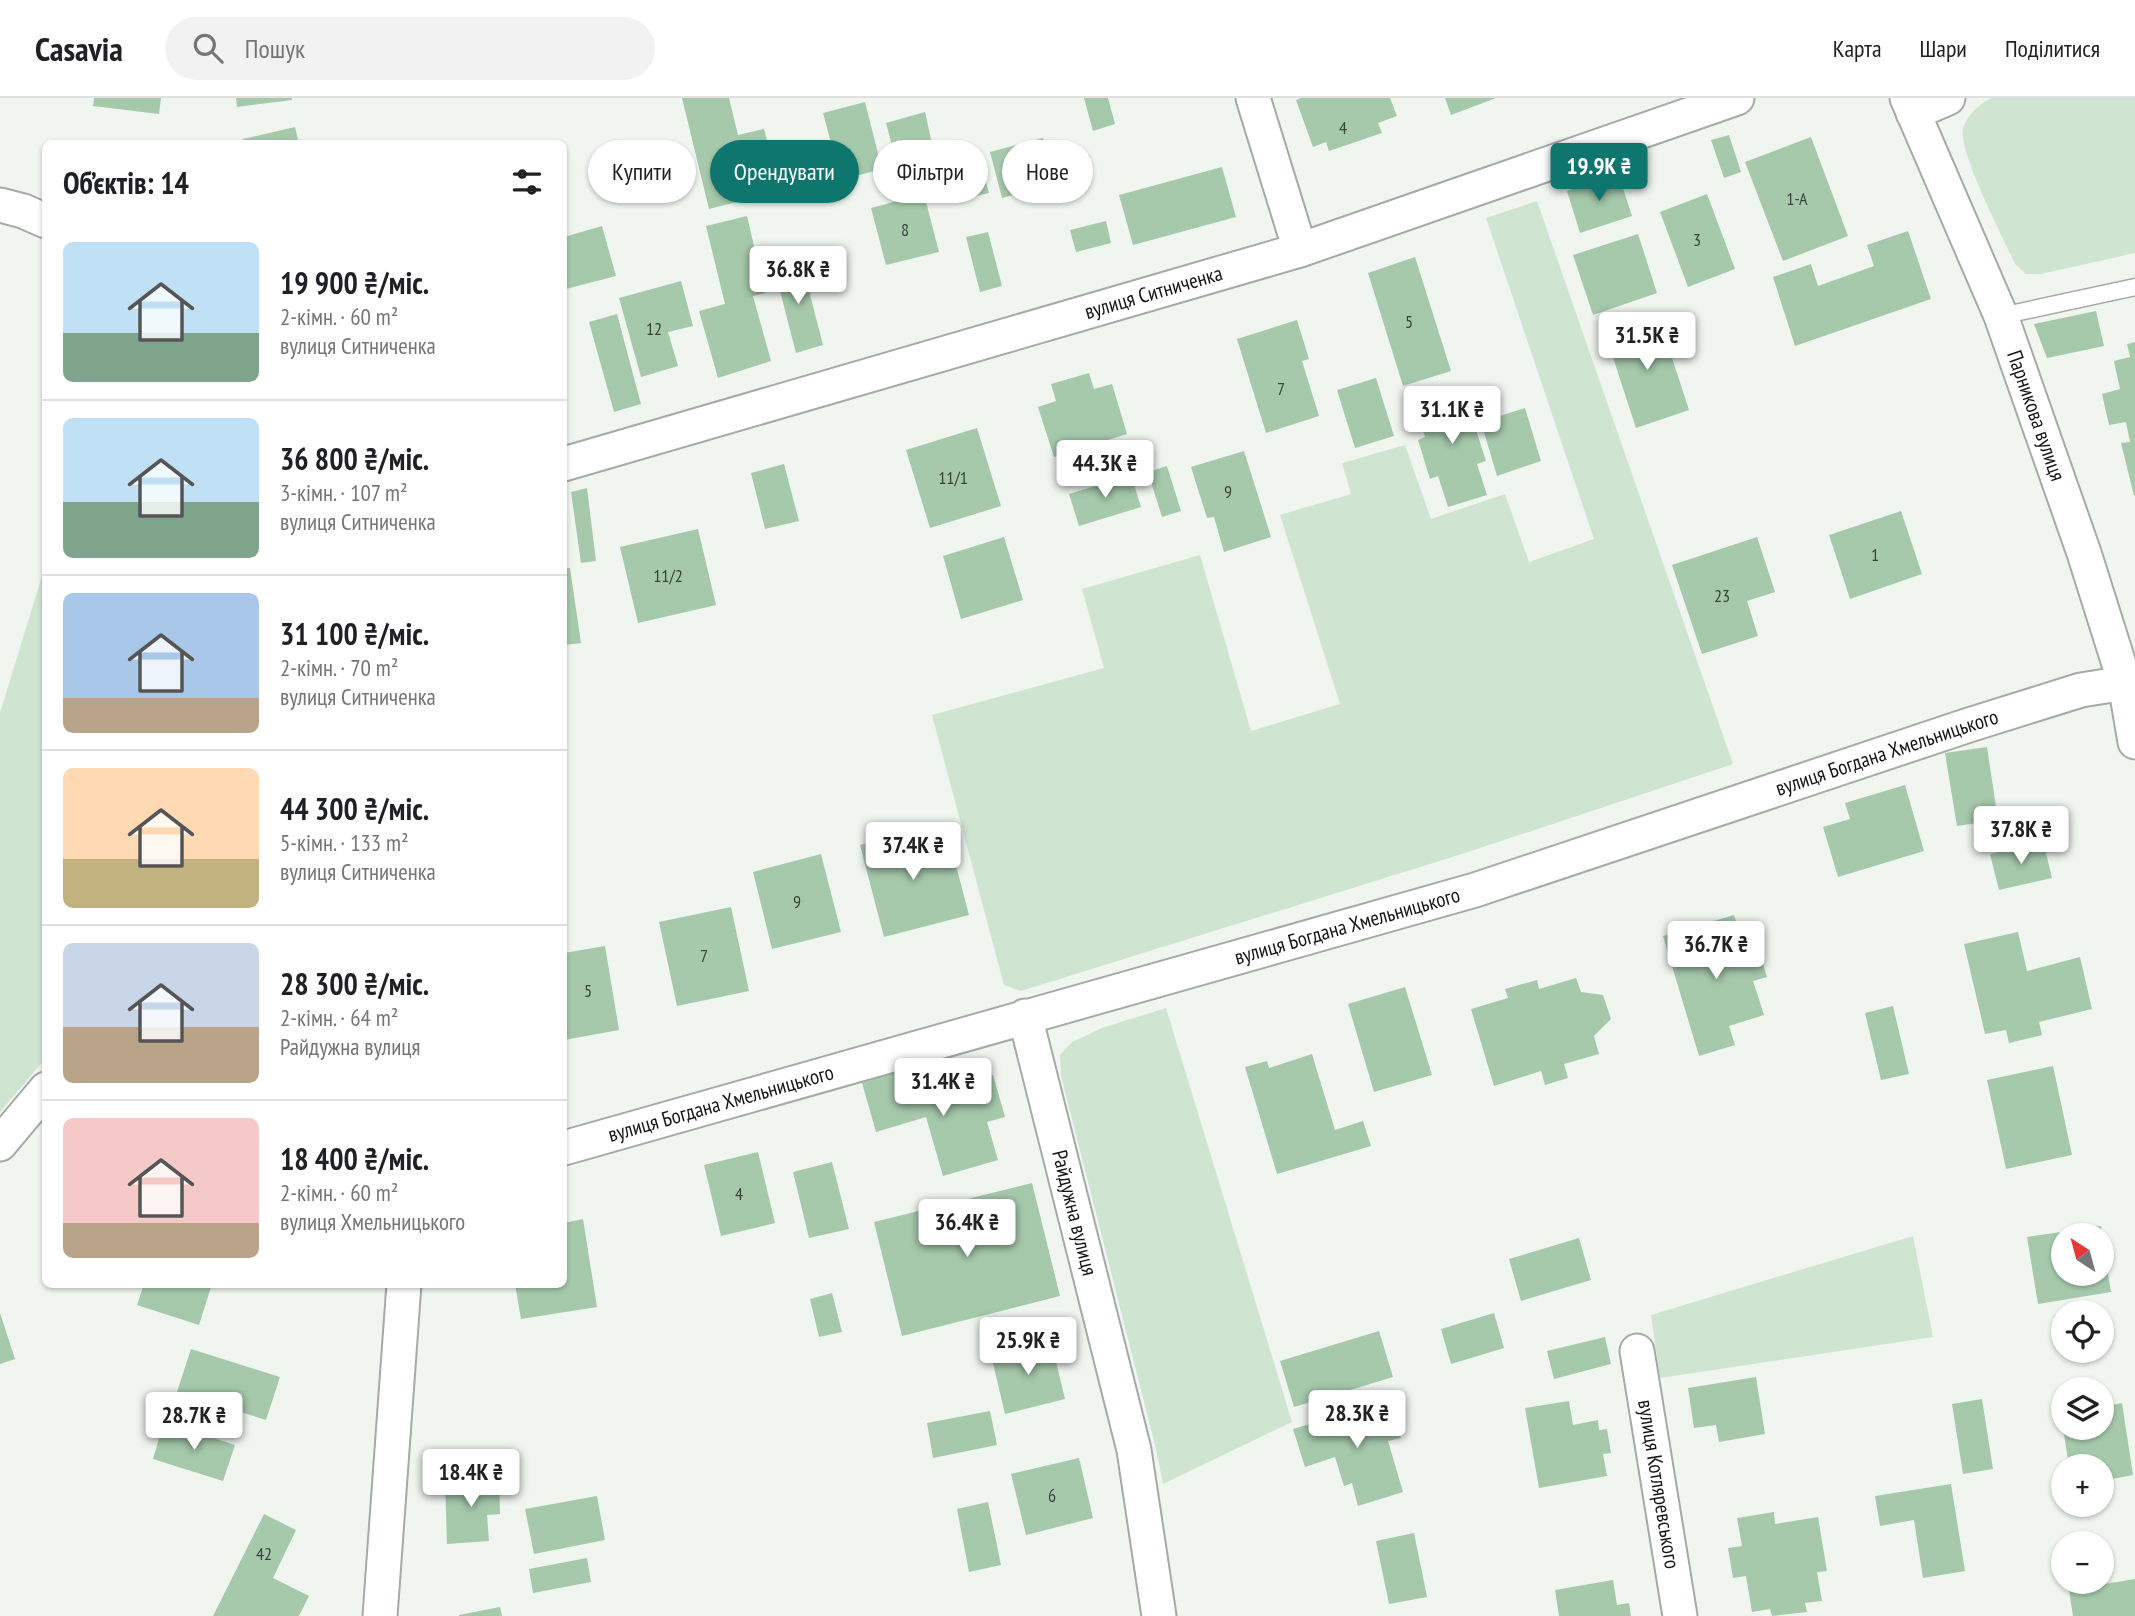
<!DOCTYPE html>
<html lang="uk">
<head>
<meta charset="utf-8">
<style>
  :root { --surface:#fff; --page:#f2f2f2; --text:#202124; --muted:#757577; --line:#e0e0e0; --accent:#0f766e }
  body { margin:0; font-family:"PT Sans Narrow",sans-serif; background:var(--page); color:var(--text); height:100vh; display:flex; flex-direction:column; font-size:26px; white-space:nowrap }
  * { box-sizing:border-box; margin:0 }
  p { font-size:23px; color:var(--muted) }
  .icon { flex:none; width:38px; height:38px; fill:none; stroke:currentColor; stroke-width:2; stroke-linecap:round; stroke-linejoin:round }
  .map { position:relative; flex:1; overflow:hidden }
  .panel { position:absolute; left:42px; top:42px; width:525px; height:1148px; display:flex; flex-direction:column; background:var(--surface); border-radius:10px; box-shadow:0 2px 5px #0004 }
  .panel>* { flex:none }
  .banner { position:absolute; left:588px; top:42px; width:665px; height:63px; display:flex; gap:14px }
  .needle { width:46px; rotate:324deg }
  .controls { position:absolute; left:2051px; top:1125px; display:grid; gap:14px }
  .controls a { display:grid; place-items:center; width:63px; height:63px; border-radius:50%; background:var(--surface); box-shadow:0 2px 5px #0004; font-size:35px }
  .price { position:absolute; translate:-50% -60px; padding:0 16px; border-radius:7px; background:#fff; color:#222; font-size:23px; line-height:46px; filter:drop-shadow(0 2px 4px #0008) }
  .price::after { content:''; position:absolute; left:50%; top:42px; width:21px; height:16px; margin-left:-10px; background:inherit; clip-path:polygon(0 0,100% 0,50% 100%) }
  .price.current { background:var(--accent); color:#fff }
  ul { padding:0; list-style:none }
  li { display:flex; align-items:center; gap:21px; height:175px; padding:0 21px }
  li+li { border-top:2px solid var(--line) }
  li span { display:grid; place-items:center; flex:none; width:196px; height:140px; border-radius:10px; color:#555 }
  li>.icon { margin-inline-start:auto }
  span .icon { width:84px; height:84px; fill:#fffc; stroke-width:1 }
  li b { font-size:30px }
  h2 { display:flex; justify-content:space-between; align-items:center; height:84px; padding:0 21px; font-size:30px }
  .tag { padding:0 24px; border-radius:32px; background:var(--surface); box-shadow:0 2px 5px #0004; font-size:24px; line-height:63px }
  .tag.current { background:var(--accent); color:#fff }
  header { display:flex; align-items:center; gap:42px; box-sizing:border-box; height:98px; padding:0 35px; background:var(--surface); border-bottom:2px solid var(--line) }
  header strong { font-size:33px }
  nav { display:flex; gap:38px; margin-inline-start:auto; font-size:24px }
  .search { width:490px; height:63px; background:var(--page); display:flex; align-items:center; gap:18px; box-sizing:border-box; padding:0 24px; border-radius:38px; color:var(--muted); font-size:26px }
  .map>svg:first-child { display:block }
  .green { fill:#cfe5d2 }
  .building { fill:#a6c9ac }
  .lines { fill:none; stroke-linecap:round; stroke-linejoin:round }
  .service-casing { stroke:#a4aaa5; stroke-width:19 }
  .minor-casing { stroke:#a4aaa5; stroke-width:37 }
  .service { stroke:#fff; stroke-width:16 }
  .minor { stroke:#fff; stroke-width:33 }
  .labels { text-anchor:middle; stroke-width:6; stroke-linejoin:round; paint-order:stroke }
  .number-label { font-size:18px; fill:#384239 }
  .street-label { font-size:21px; fill:#131513; stroke:#f0f5f0 }
</style>
</head>
<body>
<header>
<strong>Casavia</strong>
<div class="search"><svg class="icon" aria-label="search" viewBox="0 0 24 24"><circle cx="10" cy="10" r="6"/><path d="M15 15l6 6"/></svg>Пошук</div>
<nav><a>Карта</a><a>Шари</a><a>Поділитися</a></nav>
</header>
<div class="map">
<svg width="2135" height="1518" viewBox="0 0 2135 1518">
  <rect width="100%" height="100%" fill="#f0f5f0"/>
  <g class="green">
    <path d="M 1991,0 L 2135,0 L 2135,155 L 2041,176 L 2026,176 L 2015,166 C 2004,141 1958,53 1963,31 C 1967,17 1978,7 1991,0 Z"/>
    <path d="M 1537,103 L 1733,666 L 1462,756 L 1021,893 L 1004,887 L 932,617 L 1104,570 L 1082,491 L 1200,457 L 1251,633 L 1340,606 L 1280,417 L 1351,396 L 1342,365 L 1405,347 L 1431,421 L 1505,396 L 1529,464 L 1594,441 L 1486,120 Z"/>
    <path d="M 45,468 L 45,961 L 0,1014 L 0,615 Z"/>
    <path d="M 1166,910 L 1292,1324 L 1163,1386 L 1155,1347 L 1061,978 L 1060,957 L 1072,944 L 1102,930 Z"/>
    <path d="M 1913,1138 L 1933,1239 L 1660,1280 L 1651,1217 Z"/>
  </g>
  <g class="building">
    <path d="M 94,0 L 161,0 L 159,16 L 93,8 Z"/>
    <path d="M 236,0 L 292,0 L 292,2 L 237,9 Z"/>
    <path d="M 682,0 L 729,0 L 738,37 L 764,31 L 780,93 L 709,111 Z"/>
    <path d="M 1084,0 L 1108,0 L 1115,26 L 1093,33 Z"/>
    <path d="M 1301,0 L 1390,0 L 1397,18 L 1378,25 L 1382,35 L 1329,53 L 1326,44 L 1313,49 L 1296,2 Z"/>
    <path d="M 1445,0 L 1496,0 L 1451,17 Z"/>
    <path d="M 865,4 L 882,71 L 841,82 L 823,15 Z"/>
    <path d="M 925,14 L 932,46 L 894,55 L 886,25 Z"/>
    <path d="M 295,29 L 299,46 L 244,46 L 243,41 Z"/>
    <path d="M 1729,37 L 1741,74 L 1724,80 L 1711,42 Z"/>
    <path d="M 1811,39 L 1848,138 L 1783,163 L 1745,64 Z"/>
    <path d="M 1043,40 L 1055,86 L 1002,100 L 990,54 Z"/>
    <path d="M 979,59 L 989,95 L 972,99 L 963,63 Z"/>
    <path d="M 1222,69 L 1236,119 L 1133,147 L 1119,97 Z"/>
    <path d="M 1618,75 L 1632,118 L 1580,135 L 1567,93 Z"/>
    <path d="M 924,96 L 939,154 L 886,167 L 871,110 Z"/>
    <path d="M 1707,96 L 1735,171 L 1688,189 L 1660,114 Z"/>
    <path d="M 747,118 L 765,195 L 753,198 L 771,263 L 718,280 L 699,213 L 725,206 L 706,128 Z"/>
    <path d="M 1106,123 L 1111,145 L 1076,154 L 1070,132 Z"/>
    <path d="M 602,128 L 616,178 L 566,191 L 564,182 L 564,139 Z"/>
    <path d="M 1908,133 L 1931,201 L 1795,248 L 1773,179 L 1811,166 L 1818,188 L 1874,168 L 1867,147 Z"/>
    <path d="M 988,134 L 1002,188 L 980,194 L 966,139 Z"/>
    <path d="M 1638,136 L 1657,195 L 1593,217 L 1573,157 Z"/>
    <path d="M 1415,159 L 1451,273 L 1403,288 L 1368,175 Z"/>
    <path d="M 801,162 L 823,247 L 796,255 L 774,170 Z"/>
    <path d="M 681,183 L 693,228 L 668,234 L 678,268 L 641,279 L 619,200 Z"/>
    <path d="M 2096,213 L 2104,248 L 2047,260 L 2034,226 Z"/>
    <path d="M 617,216 L 641,306 L 614,314 L 589,224 Z"/>
    <path d="M 1658,217 L 1689,312 L 1636,330 L 1605,235 Z"/>
    <path d="M 1297,222 L 1309,261 L 1302,263 L 1319,318 L 1266,335 L 1237,241 Z"/>
    <path d="M 2135,244 L 2135,397 L 2134,398 L 2121,345 L 2130,344 L 2126,324 L 2109,327 L 2102,296 L 2120,291 L 2114,263 L 2130,259 L 2127,246 Z"/>
    <path d="M 1089,275 L 1094,291 L 1112,286 L 1127,336 L 1054,359 L 1038,309 L 1056,303 L 1051,286 Z"/>
    <path d="M 1376,280 L 1394,338 L 1355,350 L 1337,292 Z"/>
    <path d="M 1462,289 L 1486,363 L 1477,366 L 1487,397 L 1448,409 L 1438,378 L 1430,381 L 1418,342 L 1425,339 L 1414,304 Z"/>
    <path d="M 1525,310 L 1541,363 L 1497,378 L 1481,324 Z"/>
    <path d="M 977,330 L 1001,408 L 930,430 L 906,352 Z"/>
    <path d="M 1244,353 L 1271,439 L 1224,454 L 1214,419 L 1207,420 L 1191,369 Z"/>
    <path d="M 784,366 L 799,423 L 765,431 L 751,375 Z"/>
    <path d="M 1167,368 L 1181,413 L 1162,419 L 1148,374 Z"/>
    <path d="M 1131,377 L 1141,409 L 1079,428 L 1069,396 Z"/>
    <path d="M 587,390 L 596,463 L 581,465 L 571,394 Z"/>
    <path d="M 1901,413 L 1922,476 L 1850,501 L 1829,437 Z"/>
    <path d="M 698,431 L 716,507 L 638,525 L 620,449 Z"/>
    <path d="M 1004,439 L 1023,502 L 961,521 L 943,458 Z"/>
    <path d="M 1757,439 L 1775,494 L 1747,503 L 1758,538 L 1702,556 L 1672,467 Z"/>
    <path d="M 564,470 L 570,470 L 581,545 L 564,547 Z"/>
    <path d="M 1987,649 L 1998,722 L 1957,728 L 1945,655 Z"/>
    <path d="M 1905,687 L 1924,753 L 1838,779 L 1823,729 L 1850,721 L 1845,705 Z"/>
    <path d="M 920,731 L 924,748 L 949,741 L 969,817 L 884,839 L 860,747 Z"/>
    <path d="M 2043,743 L 2052,780 L 1999,792 L 1990,756 Z"/>
    <path d="M 821,756 L 841,834 L 772,851 L 753,774 Z"/>
    <path d="M 731,809 L 749,893 L 677,908 L 659,824 Z"/>
    <path d="M 1734,817 L 1744,850 L 1757,847 L 1767,879 L 1753,883 L 1764,917 L 1729,928 L 1735,947 L 1699,958 L 1663,838 Z"/>
    <path d="M 2018,834 L 2027,873 L 2080,859 L 2092,911 L 2039,924 L 2042,937 L 2009,945 L 2006,932 L 1985,936 L 1964,846 Z"/>
    <path d="M 605,848 L 619,932 L 564,942 L 564,855 Z"/>
    <path d="M 1576,880 L 1581,894 L 1603,897 L 1611,921 L 1594,938 L 1599,956 L 1564,966 L 1568,980 L 1545,987 L 1541,973 L 1494,988 L 1471,911 L 1508,900 L 1505,891 L 1537,882 L 1539,891 Z"/>
    <path d="M 1405,889 L 1432,977 L 1374,994 L 1348,906 Z"/>
    <path d="M 1893,908 L 1909,976 L 1881,982 L 1865,915 Z"/>
    <path d="M 1312,956 L 1335,1032 L 1363,1023 L 1371,1048 L 1277,1076 L 1245,969 L 1267,963 L 1269,970 Z"/>
    <path d="M 2053,968 L 2072,1057 L 2006,1071 L 1987,982 Z"/>
    <path d="M 895,975 L 903,1003 L 993,977 L 1005,1019 L 987,1024 L 998,1062 L 943,1078 L 926,1019 L 876,1034 L 862,985 Z"/>
    <path d="M 758,1054 L 775,1125 L 721,1138 L 704,1067 Z"/>
    <path d="M 832,1064 L 849,1131 L 809,1140 L 793,1074 Z"/>
    <path d="M 1032,1085 L 1060,1198 L 902,1238 L 874,1124 Z"/>
    <path d="M 583,1121 L 597,1209 L 521,1221 L 515,1186 L 564,1186 L 564,1125 Z"/>
    <path d="M 2101,1128 L 2102,1138 L 2063,1138 L 2063,1176 L 2102,1176 L 2103,1144 L 2111,1194 L 2038,1206 L 2027,1139 Z"/>
    <path d="M 1579,1140 L 1591,1182 L 1521,1203 L 1509,1161 Z"/>
    <path d="M 144,1186 L 212,1186 L 199,1227 L 137,1207 Z"/>
    <path d="M 832,1195 L 842,1234 L 819,1239 L 810,1201 Z"/>
    <path d="M 0,1215 L 15,1261 L 0,1266 Z"/>
    <path d="M 1494,1215 L 1504,1250 L 1451,1266 L 1441,1231 Z"/>
    <path d="M 1379,1233 L 1393,1279 L 1294,1309 L 1280,1263 Z"/>
    <path d="M 1605,1239 L 1611,1266 L 1554,1281 L 1547,1253 Z"/>
    <path d="M 1051,1243 L 1065,1301 L 1005,1316 L 991,1257 Z"/>
    <path d="M 191,1251 L 280,1279 L 266,1322 L 177,1294 Z"/>
    <path d="M 1756,1279 L 1765,1336 L 1719,1344 L 1716,1327 L 1694,1330 L 1688,1290 Z"/>
    <path d="M 1982,1301 L 1993,1371 L 1963,1376 L 1952,1306 Z"/>
    <path d="M 1390,1302 L 1401,1340 L 1388,1343 L 1403,1394 L 1358,1408 L 1352,1385 L 1344,1388 L 1335,1359 L 1305,1369 L 1293,1331 Z"/>
    <path d="M 1569,1303 L 1573,1327 L 1598,1322 L 1599,1332 L 1607,1331 L 1611,1355 L 1603,1356 L 1607,1378 L 1539,1390 L 1525,1310 Z"/>
    <path d="M 2122,1305 L 2133,1377 L 2102,1383 L 2102,1368 L 2069,1368 L 2063,1330 L 2102,1330 L 2102,1309 Z"/>
    <path d="M 990,1313 L 997,1347 L 933,1360 L 927,1325 Z"/>
    <path d="M 164,1324 L 235,1347 L 223,1383 L 153,1361 Z"/>
    <path d="M 1079,1360 L 1093,1420 L 1026,1437 L 1011,1376 Z"/>
    <path d="M 499,1381 L 500,1416 L 487,1417 L 489,1443 L 447,1446 L 445,1383 Z"/>
    <path d="M 1951,1386 L 1965,1473 L 1923,1480 L 1914,1422 L 1880,1428 L 1875,1398 Z"/>
    <path d="M 597,1398 L 605,1442 L 534,1456 L 525,1411 Z"/>
    <path d="M 988,1404 L 1001,1467 L 969,1474 L 957,1411 Z"/>
    <path d="M 1774,1414 L 1775,1426 L 1818,1419 L 1827,1473 L 1817,1474 L 1822,1503 L 1805,1505 L 1807,1514 L 1772,1518 L 1770,1511 L 1752,1514 L 1746,1478 L 1733,1480 L 1728,1450 L 1742,1448 L 1737,1420 Z"/>
    <path d="M 264,1416 L 296,1432 L 273,1480 L 309,1498 L 299,1518 L 213,1518 Z"/>
    <path d="M 1414,1435 L 1427,1499 L 1389,1506 L 1376,1443 Z"/>
    <path d="M 587,1460 L 591,1484 L 533,1495 L 529,1471 Z"/>
    <path d="M 2135,1481 L 2135,1518 L 2073,1518 L 2069,1492 Z"/>
    <path d="M 1613,1482 L 1617,1507 L 1629,1505 L 1631,1518 L 1559,1518 L 1555,1492 Z"/>
    <path d="M 500,1509 L 502,1518 L 459,1518 L 459,1517 Z"/>
  </g>
  <g class="lines">
    <defs>
      <path id="service" d="M 2001,218 L 2135,189"/>
      <g id="minor">
        <path d="M 1253,0 L 1300,152"/>
        <path id="s1" d="M 1907,0 L 2001,218 L 2084,455 L 2125,585 L 2135,644"/>
        <path d="M 1913,15 L 1948,0"/>
        <path d="M 0,107 L 23,113 L 46,123"/>
        <path id="s2" d="M 564,366 L 1300,152 L 1737,0"/>
        <path id="s3" d="M 1025,918 L 1134,1352 L 1159,1518"/>
        <path d="M 0,1046 L 46,991"/>
        <path id="s4" d="M 564,1050 L 1475,792 L 1969,627 L 2081,592 L 2125,585"/>
        <path id="s5" d="M 1637,1253 L 1680,1518"/>
        <path d="M 380,1518 L 404,1186"/>
      </g>
    </defs>
    <use href="#service" class="service-casing"/>
    <use href="#minor" class="minor-casing"/>
    <use href="#service" class="service"/>
    <use href="#minor" class="minor"/>
  </g>
  <g class="labels">
    <g class="number-label">
      <text x="1343" y="36">4</text>
      <text x="1797" y="107">1-А</text>
      <text x="905" y="138">8</text>
      <text x="1697" y="148">3</text>
      <text x="1409" y="230">5</text>
      <text x="654" y="237">12</text>
      <text x="1281" y="297">7</text>
      <text x="953" y="386">11/1</text>
      <text x="1228" y="400">9</text>
      <text x="1875" y="463">1</text>
      <text x="668" y="484">11/2</text>
      <text x="1722" y="504">23</text>
      <text x="797" y="810">9</text>
      <text x="704" y="864">7</text>
      <text x="588" y="899">5</text>
      <text x="739" y="1102">4</text>
      <text x="1052" y="1404">6</text>
      <text x="264" y="1462">42</text>
    </g>
    <g class="street-label">
      <text dy="7" stroke="none"><textPath href="#s2" startOffset="614">вулиця Ситниченка</textPath></text>
      <text dy="7" stroke="none"><textPath href="#s1" startOffset="343">Парникова вулиця</textPath></text>
      <text dy="7" stroke="none"><textPath href="#s4" startOffset="1381">вулиця Богдана Хмельницького</textPath></text>
      <text dy="7" stroke="none"><textPath href="#s4" startOffset="814">вулиця Богдана Хмельницького</textPath></text>
      <text dy="7" stroke="none"><textPath href="#s4" startOffset="163">вулиця Богдана Хмельницького</textPath></text>
      <text dy="7" stroke="none"><textPath href="#s3" startOffset="203">Райдужна вулиця</textPath></text>
      <text dy="7" stroke="none"><textPath href="#s5" startOffset="135">вулиця Котляревського</textPath></text>
    </g>
  </g>
</svg>
<div class="controls">
<a><svg class="needle" viewBox="-14 -14 28 28"><path d="M0-13l5 13h-10z" fill="#e53935"/><path d="M0 13l5-13h-10z" fill="#757577"/></svg></a>
<a><svg class="icon" aria-label="locate" viewBox="0 0 24 24"><circle cx="12" cy="12" r="6"/><path d="M12 2v4M12 18v4M2 12h4M18 12h4"/></svg></a>
<a><svg class="icon" aria-label="layers" viewBox="0 0 24 24"><path d="M12 4l9 5-9 5-9-5zM3 14l9 5 9-5"/></svg></a>
<a>+</a>
<a>−</a>
</div>
<b class="price current" style="left:1599px;top:105px">19.9K ₴</b>
<b class="price" style="left:798px;top:208px">36.8K ₴</b>
<b class="price" style="left:1647px;top:274px">31.5K ₴</b>
<b class="price" style="left:1452px;top:348px">31.1K ₴</b>
<b class="price" style="left:1105px;top:402px">44.3K ₴</b>
<b class="price" style="left:2021px;top:768px">37.8K ₴</b>
<b class="price" style="left:913px;top:784px">37.4K ₴</b>
<b class="price" style="left:1716px;top:883px">36.7K ₴</b>
<b class="price" style="left:943px;top:1020px">31.4K ₴</b>
<b class="price" style="left:967px;top:1161px">36.4K ₴</b>
<b class="price" style="left:1028px;top:1279px">25.9K ₴</b>
<b class="price" style="left:1357px;top:1352px">28.3K ₴</b>
<b class="price" style="left:194px;top:1354px">28.7K ₴</b>
<b class="price" style="left:471px;top:1411px">18.4K ₴</b>
<div class="banner">
<a class="tag">Купити</a>
<a class="tag current">Орендувати</a>
<a class="tag">Фільтри</a>
<a class="tag">Нове</a>
</div>
<section class="panel">
<h2>Об’єктів: 14<svg class="icon" aria-label="filters" viewBox="0 0 24 24"><path d="M4 7h16M4 17h16"/><circle cx="9" cy="7" r="2"/><circle cx="15" cy="17" r="2"/></svg></h2>
<ul>
<li><span style="background:linear-gradient(#bfe0f5 65%,#7fa58c 0)"><svg class="icon" aria-label="home" viewBox="0 0 24 24"><path d="M3 11l9-7 9 7M6 9v11h12V9"/></svg></span><div><b>19 900 ₴/міс.</b><p>2-кімн. · 60 m²</p><p>вулиця Ситниченка</p></div></li>
<li><span style="background:linear-gradient(#bfe0f5 60%,#7fa58c 0)"><svg class="icon" aria-label="home" viewBox="0 0 24 24"><path d="M3 11l9-7 9 7M6 9v11h12V9"/></svg></span><div><b>36 800 ₴/міс.</b><p>3-кімн. · 107 m²</p><p>вулиця Ситниченка</p></div></li>
<li><span style="background:linear-gradient(#a9c7e8 75%,#b9a48a 0)"><svg class="icon" aria-label="home" viewBox="0 0 24 24"><path d="M3 11l9-7 9 7M6 9v11h12V9"/></svg></span><div><b>31 100 ₴/міс.</b><p>2-кімн. · 70 m²</p><p>вулиця Ситниченка</p></div></li>
<li><span style="background:linear-gradient(#ffd9b3 65%,#c2b280 0)"><svg class="icon" aria-label="home" viewBox="0 0 24 24"><path d="M3 11l9-7 9 7M6 9v11h12V9"/></svg></span><div><b>44 300 ₴/міс.</b><p>5-кімн. · 133 m²</p><p>вулиця Ситниченка</p></div></li>
<li><span style="background:linear-gradient(#c9d6e8 60%,#b9a48a 0)"><svg class="icon" aria-label="home" viewBox="0 0 24 24"><path d="M3 11l9-7 9 7M6 9v11h12V9"/></svg></span><div><b>28 300 ₴/міс.</b><p>2-кімн. · 64 m²</p><p>Райдужна вулиця</p></div></li>
<li><span style="background:linear-gradient(#f6c9c9 75%,#b9a48a 0)"><svg class="icon" aria-label="home" viewBox="0 0 24 24"><path d="M3 11l9-7 9 7M6 9v11h12V9"/></svg></span><div><b>18 400 ₴/міс.</b><p>2-кімн. · 60 m²</p><p>вулиця Хмельницького</p></div></li>
</ul>
</section>
</div>
</body>
</html>
